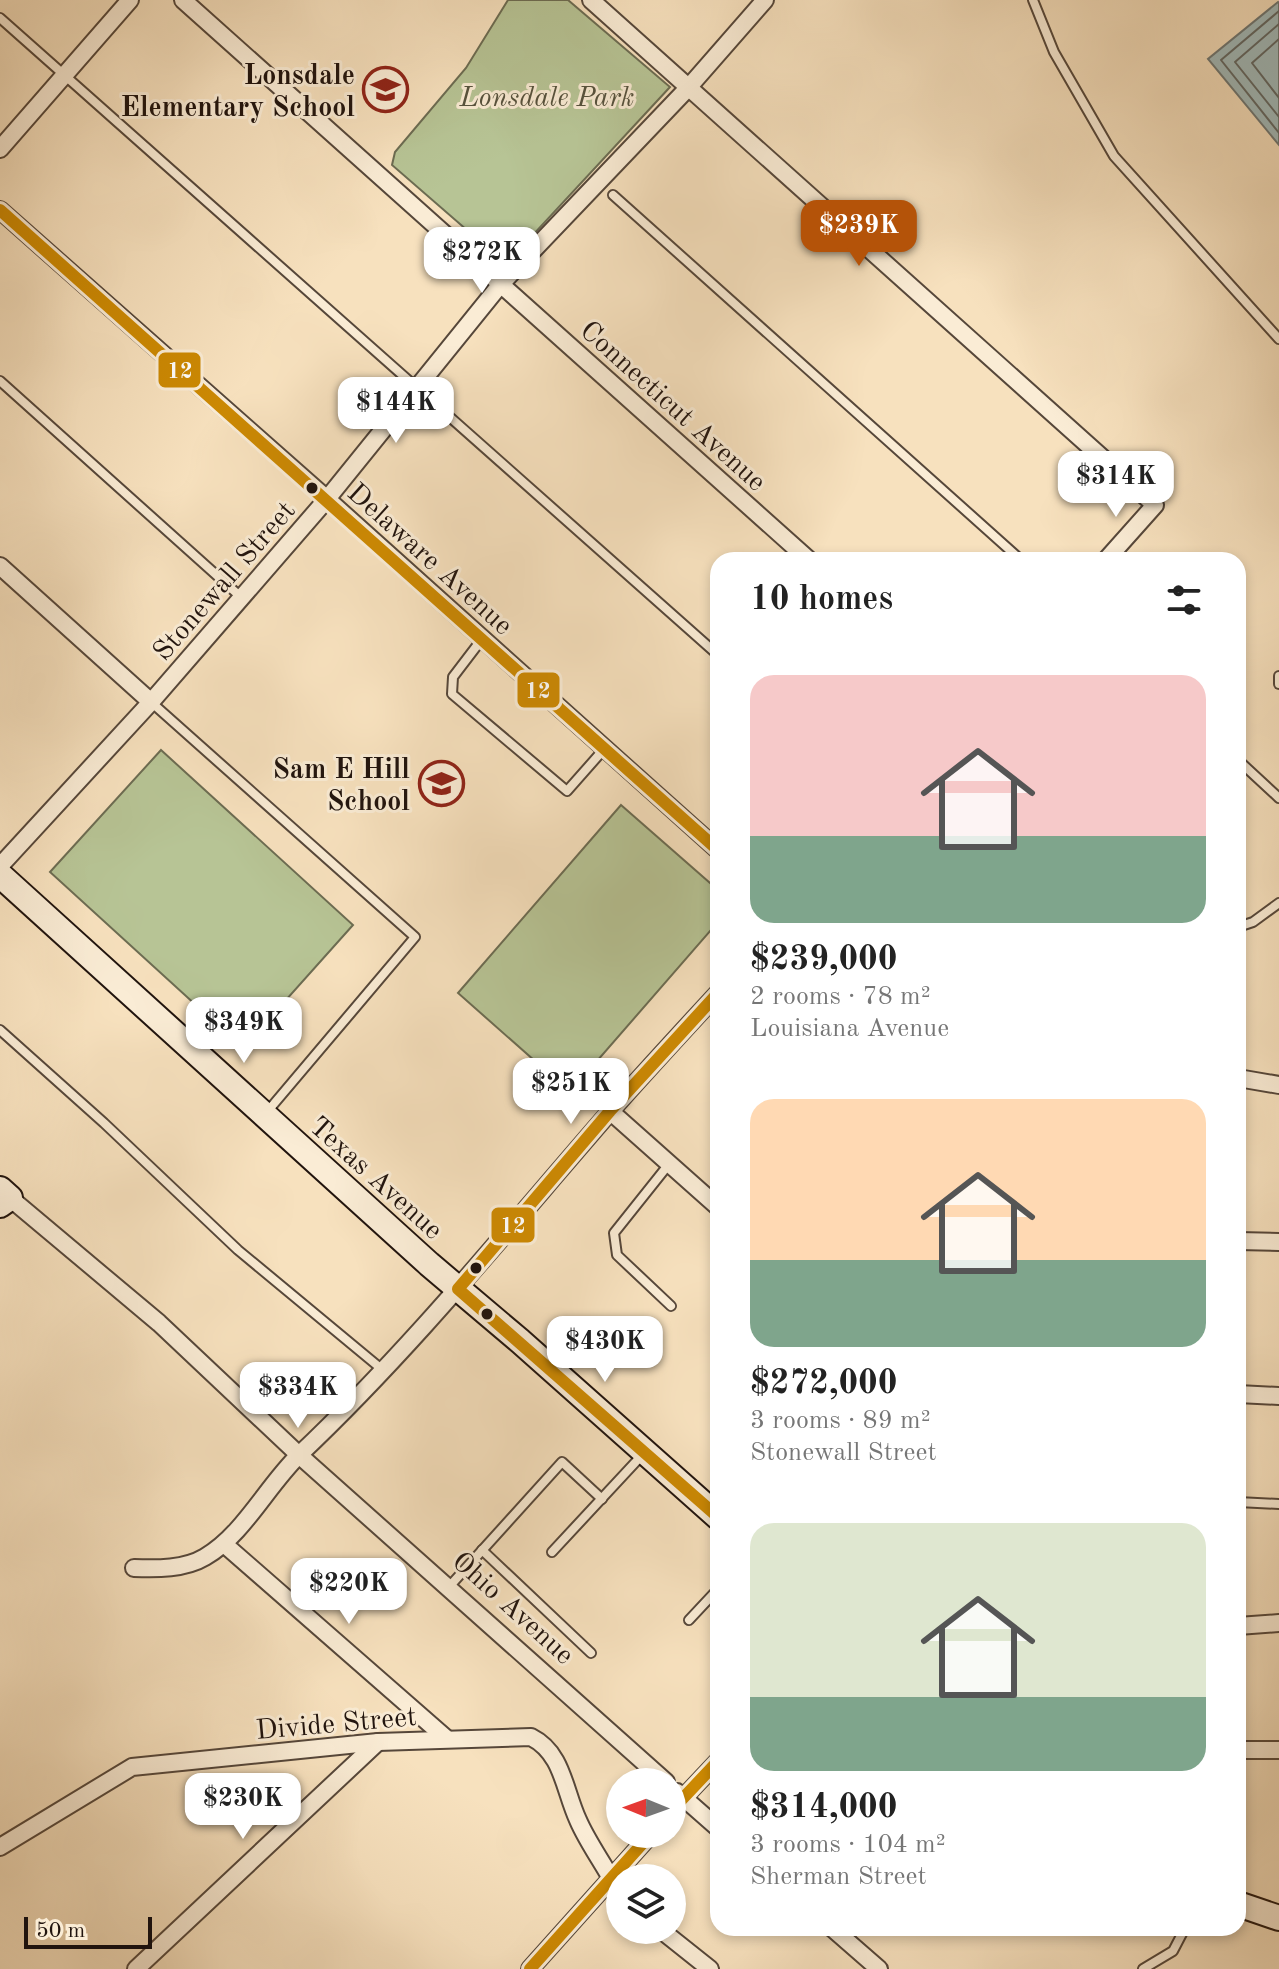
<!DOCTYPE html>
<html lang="en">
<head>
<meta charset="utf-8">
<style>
  :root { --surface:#fff; --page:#f2f2f2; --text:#222; --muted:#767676; --accent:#b45309 }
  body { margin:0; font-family:"Old Standard TT",serif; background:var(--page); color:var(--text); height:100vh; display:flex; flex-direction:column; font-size:30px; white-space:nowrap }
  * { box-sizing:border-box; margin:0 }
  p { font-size:26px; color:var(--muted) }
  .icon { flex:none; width:44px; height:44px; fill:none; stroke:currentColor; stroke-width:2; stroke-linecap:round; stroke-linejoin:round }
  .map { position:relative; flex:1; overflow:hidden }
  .panel { position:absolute; left:710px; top:552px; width:536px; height:1384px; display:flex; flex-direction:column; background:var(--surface); border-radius:24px; box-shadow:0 4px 12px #0003 }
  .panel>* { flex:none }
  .needle { width:52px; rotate:271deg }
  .tools { position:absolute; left:606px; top:1768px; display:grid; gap:16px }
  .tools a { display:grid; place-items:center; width:80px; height:80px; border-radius:50%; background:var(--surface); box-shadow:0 4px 12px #0003; font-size:40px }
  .scale { position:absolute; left:24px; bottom:20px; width:128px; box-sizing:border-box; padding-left:8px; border:4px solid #21140e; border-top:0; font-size:22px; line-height:28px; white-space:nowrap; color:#21140e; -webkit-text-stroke:6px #faecd5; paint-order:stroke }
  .price { position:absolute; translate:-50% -68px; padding:0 18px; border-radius:16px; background:#fff; color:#222; font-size:26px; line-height:52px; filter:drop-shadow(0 2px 4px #0008) }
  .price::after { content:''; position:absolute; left:50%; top:48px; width:24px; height:18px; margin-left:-12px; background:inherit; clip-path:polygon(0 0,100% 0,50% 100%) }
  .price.on { background:var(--accent); color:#fff }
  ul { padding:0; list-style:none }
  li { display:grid; align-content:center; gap:16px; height:424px; padding:0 40px }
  li span { display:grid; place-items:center; height:248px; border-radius:24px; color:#555 }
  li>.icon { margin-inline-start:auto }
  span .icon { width:144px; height:144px; fill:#fffc; stroke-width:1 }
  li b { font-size:34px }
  h2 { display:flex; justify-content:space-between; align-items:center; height:96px; padding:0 40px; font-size:34px }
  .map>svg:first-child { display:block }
  .green { fill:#b7c495; stroke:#6c6c52; stroke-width:2 }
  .water { fill:#a1bbbc; stroke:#6e7876; stroke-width:2 }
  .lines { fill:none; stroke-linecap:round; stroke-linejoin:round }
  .shore { stroke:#616865; stroke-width:2 }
  .lane-casing { stroke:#56473a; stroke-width:12 }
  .street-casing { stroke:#56473a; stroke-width:20 }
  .secondary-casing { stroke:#21140e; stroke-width:28 }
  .lane { stroke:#faecd5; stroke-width:8 }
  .street { stroke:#faecd5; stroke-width:16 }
  .secondary { stroke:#faecd5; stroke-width:24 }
  .bus-1-casing { stroke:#faecd5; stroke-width:18 }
  .bus-1 { stroke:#cc8903; stroke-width:12 }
  .bus-dot { fill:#21140e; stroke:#faecd5; stroke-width:3 }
  .labels { text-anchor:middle; stroke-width:6; stroke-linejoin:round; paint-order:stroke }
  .poi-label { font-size:28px; font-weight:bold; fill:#21140e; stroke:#faecd5; text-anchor:end }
  .park-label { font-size:28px; font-style:italic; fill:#56523d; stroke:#faecd5 }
  .street-label { font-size:28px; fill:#21140e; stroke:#faecd5 }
  .line-badge { stroke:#faecd5; stroke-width:3 }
  .badge-label { font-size:22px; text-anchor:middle; font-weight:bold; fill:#fff }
</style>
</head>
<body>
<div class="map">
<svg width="1279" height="1969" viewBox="0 0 1279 1969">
  <rect width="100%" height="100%" fill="#f7e1be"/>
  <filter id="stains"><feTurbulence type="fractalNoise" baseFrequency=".0025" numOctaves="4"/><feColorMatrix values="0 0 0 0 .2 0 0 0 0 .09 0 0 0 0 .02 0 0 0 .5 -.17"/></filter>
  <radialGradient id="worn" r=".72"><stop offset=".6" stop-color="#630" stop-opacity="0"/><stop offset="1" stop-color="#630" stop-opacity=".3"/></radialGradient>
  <g class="green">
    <path d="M 508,0 L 568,0 L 670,87 L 506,264 L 392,165 L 395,152 L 466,68 Z"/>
    <path d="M 161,750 L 353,925 L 243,1048 L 50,872 Z"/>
    <path d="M 621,805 L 718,890 L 718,922 L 570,1092 L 458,993 Z"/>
  </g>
  <path class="water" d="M 1278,2 L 1279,3 L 1279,145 L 1208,59 Z"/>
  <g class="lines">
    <g class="shore">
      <path d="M 1279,11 L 1221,60 L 1279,133"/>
      <path d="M 1279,24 L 1235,62 L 1279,117"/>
      <path d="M 1279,39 L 1252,63 L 1279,98"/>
    </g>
    <defs>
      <g id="lane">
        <path d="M 1033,0 L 1054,52 L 1114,156 L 1279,339"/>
        <path d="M 0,18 L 718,655"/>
        <path d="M 613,195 L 1021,560"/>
        <path d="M 0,381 L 242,598"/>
        <path d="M 482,639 L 453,677 L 452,694 L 567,791 L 605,748"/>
        <path d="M 1279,676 L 1279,684"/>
        <path d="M 151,702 L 415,937 L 267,1112"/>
        <path d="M 1238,760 L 1279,798"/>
        <path d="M 1238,927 L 1253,922 L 1279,903"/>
        <path d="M 0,1030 L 104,1123 L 238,1250 L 384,1371"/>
        <path d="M 669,1164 L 614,1233 L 617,1255 L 671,1306"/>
        <path d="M 1238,1502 L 1279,1504"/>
        <path d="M 482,1550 L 591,1653"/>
        <path d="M 552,1552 L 644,1453"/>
        <path d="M 448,1588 L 562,1462 L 602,1499"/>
        <path d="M 689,1620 L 718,1589"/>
        <path d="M 1143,1969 L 1173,1951 L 1185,1928"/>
      </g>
      <g id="street">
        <path d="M 183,0 L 809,560"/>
        <path d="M 591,0 L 1155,505 L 1106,560"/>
        <path d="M 0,149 L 130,0"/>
        <path d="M 0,210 L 327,499 L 718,850"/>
        <path d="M 0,566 L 151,702"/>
        <path d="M 0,866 L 151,702 L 327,499 L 500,285 L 688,88 L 765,0"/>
        <path d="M 1238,1078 L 1279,1085"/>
        <path d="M 610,1111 L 718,1207"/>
        <path d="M 10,1198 L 159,1323 L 299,1455 L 666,1782"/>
        <path d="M 1238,1241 L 1279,1242"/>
        <path d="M 1238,1394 L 1279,1396"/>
        <path d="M 224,1544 L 447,1739"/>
        <path d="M 134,1568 C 157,1569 185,1569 205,1557 C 243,1535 267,1486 299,1455 C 411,1349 507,1230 608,1114 C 644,1073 681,1033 718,993"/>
        <path d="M 1238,1626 L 1279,1623"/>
        <path d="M 1238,1750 L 1279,1750"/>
        <path d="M 677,1792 L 718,1828"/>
        <path d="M 672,1810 L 718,1761"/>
        <path d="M 0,1847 L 132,1767 L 378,1742 L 531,1737 C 563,1753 564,1790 578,1820 C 587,1841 601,1860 612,1880"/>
        <path d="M 832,1928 L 879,1969"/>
        <path d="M 661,1930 L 710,1969"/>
        <path d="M 136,1969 L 378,1742"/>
        <path d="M 530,1969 L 651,1834"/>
      </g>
      <g id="secondary">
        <path d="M 0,875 L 429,1264 L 520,1341 L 718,1517"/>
        <path d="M 0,1189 L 10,1198 L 0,1205"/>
        <path d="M 1238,1904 L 1279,1918"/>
      </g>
    </defs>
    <use href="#lane" class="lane-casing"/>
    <use href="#street" class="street-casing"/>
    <use href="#secondary" class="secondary-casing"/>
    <use href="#lane" class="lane"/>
    <use href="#street" class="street"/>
    <use href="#secondary" class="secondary"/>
    <defs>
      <g id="bus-1">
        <path d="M 0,210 L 718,850"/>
        <path d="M 718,993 L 610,1111 L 458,1289 L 718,1517"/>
        <path d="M 672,1810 L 718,1761"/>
        <path d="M 530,1969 L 651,1834"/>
      </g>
    </defs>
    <use href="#bus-1" class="bus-1-casing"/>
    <use href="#bus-1" class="bus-1"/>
  </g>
  <defs>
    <symbol id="school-ring" viewBox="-11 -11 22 22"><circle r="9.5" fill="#faecd5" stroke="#8f2418" stroke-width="1.5"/><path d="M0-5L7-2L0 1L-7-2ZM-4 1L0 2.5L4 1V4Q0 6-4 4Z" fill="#8f2418"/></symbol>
  </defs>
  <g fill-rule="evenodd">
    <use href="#school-ring" x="360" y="64" width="51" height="51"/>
    <use href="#school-ring" x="416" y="758" width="51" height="51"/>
  </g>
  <g class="bus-dot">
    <circle cx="312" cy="488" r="7"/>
    <circle cx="476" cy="1268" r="7"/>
    <circle cx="487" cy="1314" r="7"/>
  </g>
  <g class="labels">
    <g class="poi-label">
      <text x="355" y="84">Lonsdale<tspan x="355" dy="32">Elementary School</tspan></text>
      <text x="410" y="778">Sam E Hill<tspan x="410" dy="32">School</tspan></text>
    </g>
    <g class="park-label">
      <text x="547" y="106">Lonsdale Park</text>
    </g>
    <g class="street-label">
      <text transform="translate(674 405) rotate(42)" y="10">Connecticut Avenue</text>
      <text transform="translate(431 558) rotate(42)" y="10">Delaware Avenue</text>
      <text transform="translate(223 580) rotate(-49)" y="10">Stonewall Street</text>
      <text transform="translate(377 1177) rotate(42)" y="10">Texas Avenue</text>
      <text transform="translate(514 1607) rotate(42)" y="10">Ohio Avenue</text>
      <text transform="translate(336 1722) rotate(-5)" y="10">Divide Street</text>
    </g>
  </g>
  <g class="line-badge">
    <rect x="157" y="351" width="45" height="38" rx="8" fill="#cc8903"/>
    <rect x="516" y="671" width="45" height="38" rx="8" fill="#cc8903"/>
    <rect x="490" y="1206" width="46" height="38" rx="8" fill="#cc8903"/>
  </g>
  <g class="badge-label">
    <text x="180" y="378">12</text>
    <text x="538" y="698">12</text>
    <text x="513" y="1233">12</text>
  </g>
  <rect width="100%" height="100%" filter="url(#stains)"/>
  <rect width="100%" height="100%" fill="url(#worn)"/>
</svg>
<div class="tools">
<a><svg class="needle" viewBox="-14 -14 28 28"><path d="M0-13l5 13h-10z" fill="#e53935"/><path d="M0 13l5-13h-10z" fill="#767676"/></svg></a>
<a><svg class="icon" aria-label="layers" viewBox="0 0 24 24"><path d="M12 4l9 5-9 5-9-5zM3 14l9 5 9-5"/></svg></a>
</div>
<div class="scale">50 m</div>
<b class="price on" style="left:859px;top:268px">$239K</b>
<b class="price" style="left:482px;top:295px">$272K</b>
<b class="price" style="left:396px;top:445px">$144K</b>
<b class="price" style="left:1116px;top:519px">$314K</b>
<b class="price" style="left:244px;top:1065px">$349K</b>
<b class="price" style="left:571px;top:1126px">$251K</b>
<b class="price" style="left:605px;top:1384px">$430K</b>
<b class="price" style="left:298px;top:1430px">$334K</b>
<b class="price" style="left:349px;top:1626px">$220K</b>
<b class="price" style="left:243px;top:1841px">$230K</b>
<section class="panel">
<h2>10 homes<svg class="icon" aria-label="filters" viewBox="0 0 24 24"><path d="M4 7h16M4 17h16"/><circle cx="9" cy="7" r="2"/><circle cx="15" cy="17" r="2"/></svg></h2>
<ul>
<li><span style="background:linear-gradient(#f6c9c9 65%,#7fa58c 0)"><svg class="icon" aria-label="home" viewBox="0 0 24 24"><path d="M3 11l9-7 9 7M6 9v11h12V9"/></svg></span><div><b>$239,000</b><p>2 rooms · 78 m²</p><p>Louisiana Avenue</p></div></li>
<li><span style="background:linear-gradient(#ffd9b3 65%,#7fa58c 0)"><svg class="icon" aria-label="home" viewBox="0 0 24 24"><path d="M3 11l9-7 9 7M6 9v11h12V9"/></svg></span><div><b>$272,000</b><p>3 rooms · 89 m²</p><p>Stonewall Street</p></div></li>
<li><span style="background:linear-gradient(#dfe7d0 70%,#7fa58c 0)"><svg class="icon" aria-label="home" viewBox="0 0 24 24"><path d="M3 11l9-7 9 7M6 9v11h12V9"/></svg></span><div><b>$314,000</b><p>3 rooms · 104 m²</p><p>Sherman Street</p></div></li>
</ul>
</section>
</div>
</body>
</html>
